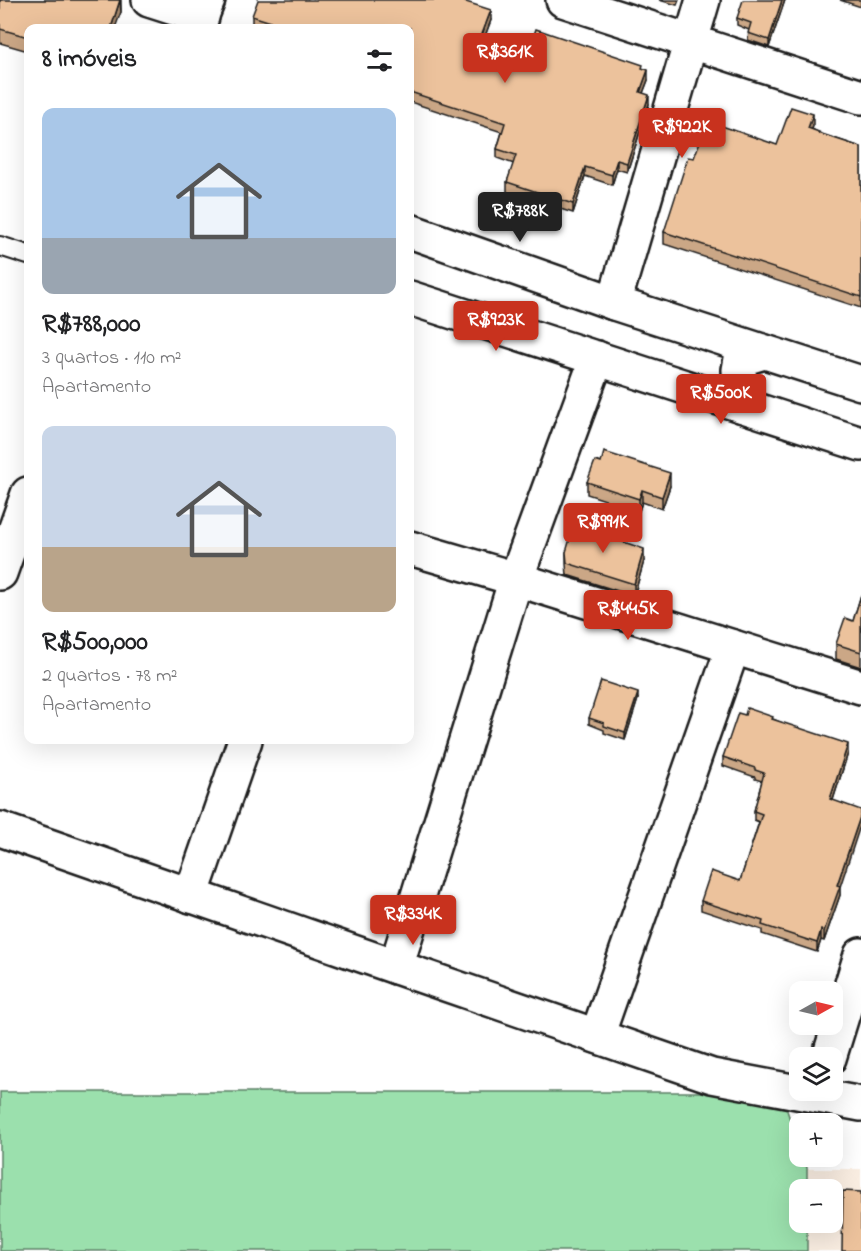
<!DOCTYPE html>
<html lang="pt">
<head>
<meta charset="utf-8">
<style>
  :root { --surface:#fff; --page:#f6f6f6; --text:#202124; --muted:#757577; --accent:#c8321e }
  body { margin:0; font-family:"Indie Flower",sans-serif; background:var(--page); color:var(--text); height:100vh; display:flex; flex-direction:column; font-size:22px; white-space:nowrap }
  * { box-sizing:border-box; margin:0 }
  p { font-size:20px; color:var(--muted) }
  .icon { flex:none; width:33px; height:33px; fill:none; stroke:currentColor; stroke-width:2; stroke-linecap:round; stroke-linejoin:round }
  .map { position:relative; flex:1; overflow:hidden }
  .sheet { position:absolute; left:24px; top:24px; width:390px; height:720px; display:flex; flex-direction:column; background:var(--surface); border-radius:12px; box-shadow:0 6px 24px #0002 }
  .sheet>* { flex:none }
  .needle { width:39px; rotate:82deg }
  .fabs { position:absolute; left:789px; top:981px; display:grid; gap:12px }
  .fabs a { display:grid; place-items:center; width:54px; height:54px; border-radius:12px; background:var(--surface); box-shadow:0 6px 24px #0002; font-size:30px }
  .price { position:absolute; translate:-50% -51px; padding:0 14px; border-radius:6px; background:var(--accent); color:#fff; font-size:20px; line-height:39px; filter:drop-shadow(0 2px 3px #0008) }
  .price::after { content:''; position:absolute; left:50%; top:36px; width:18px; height:14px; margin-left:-9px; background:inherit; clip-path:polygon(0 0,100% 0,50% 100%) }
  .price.on { background:#222; color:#fff }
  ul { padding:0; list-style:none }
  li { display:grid; align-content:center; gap:12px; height:318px; padding:0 18px }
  li span { display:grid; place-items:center; height:186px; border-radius:12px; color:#555 }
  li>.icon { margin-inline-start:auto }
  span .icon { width:108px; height:108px; fill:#fffc; stroke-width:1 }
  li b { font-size:26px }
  h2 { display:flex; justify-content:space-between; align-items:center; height:72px; padding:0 18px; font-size:26px }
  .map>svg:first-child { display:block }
  .built { fill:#f9ede1 }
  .green { fill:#9be0ad; stroke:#5c7e64; stroke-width:1.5 }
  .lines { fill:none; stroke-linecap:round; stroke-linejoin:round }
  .service-casing { stroke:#1c1c1c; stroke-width:22 }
  .minor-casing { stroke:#1c1c1c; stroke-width:38 }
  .tertiary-casing { stroke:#1c1c1c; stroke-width:38 }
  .service { stroke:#fff; stroke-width:18 }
  .minor { stroke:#fff; stroke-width:33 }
  .tertiary { stroke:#fff; stroke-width:33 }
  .wall { fill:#cba786; stroke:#1c1c1c; stroke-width:1.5 }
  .shaded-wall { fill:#a5886d; stroke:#1c1c1c; stroke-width:1.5 }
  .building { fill:#ecc29c; stroke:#1c1c1c; stroke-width:1.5 }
</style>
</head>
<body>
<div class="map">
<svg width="861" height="1251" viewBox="0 0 861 1251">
  <rect width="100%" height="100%" fill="#fff"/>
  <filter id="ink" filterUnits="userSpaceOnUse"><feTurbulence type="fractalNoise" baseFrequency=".0167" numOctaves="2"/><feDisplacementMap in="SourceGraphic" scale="12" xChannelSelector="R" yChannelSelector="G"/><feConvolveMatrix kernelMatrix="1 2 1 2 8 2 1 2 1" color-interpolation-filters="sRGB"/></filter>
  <g filter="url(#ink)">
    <path class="built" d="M 807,1169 L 861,1169 L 861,1251 L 807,1251 L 807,1223 L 832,1222 L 832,1190 L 807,1189 Z"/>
    <path class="green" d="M 0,1092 L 781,1092 L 799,1147 L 800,1156 L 803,1157 L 807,1168 L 807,1189 L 800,1190 L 800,1222 L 807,1223 L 807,1251 L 0,1251 Z"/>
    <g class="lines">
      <defs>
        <path id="service" d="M 0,246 L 28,255"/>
        <g id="minor">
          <path d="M 149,0 L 202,17"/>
          <path d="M 563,0 L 861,97"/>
          <path d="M 410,231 L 614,303 L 861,383"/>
          <path d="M 410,298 L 861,444"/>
          <path d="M 614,303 L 703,0"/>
          <path d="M 741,405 L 739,370 L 741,359 L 764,352"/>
          <path d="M 410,548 L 516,579 L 861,687"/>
          <path d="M 0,829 L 396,967 L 712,1076 L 861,1104"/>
          <path d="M 191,896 L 245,740"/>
          <path d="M 396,967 L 516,579 L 597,358"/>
          <path d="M 597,1036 L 733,647"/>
          <path d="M 829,1058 L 861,955"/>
        </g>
        <g id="tertiary">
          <path d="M 197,28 L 208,0"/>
          <path d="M 0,573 L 28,494"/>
        </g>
      </defs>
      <use href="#service" class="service-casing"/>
      <use href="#minor" class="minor-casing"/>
      <use href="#tertiary" class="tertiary-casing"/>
      <use href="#service" class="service"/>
      <use href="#minor" class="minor"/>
      <use href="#tertiary" class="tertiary"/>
    </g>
    <g class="wall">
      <path d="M 0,0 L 121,0 L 121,12 L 28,28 L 28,51 L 0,43 Z"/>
      <path d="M 659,0 L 679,0 L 677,5 Z"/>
      <path d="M 785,0 L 769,47 L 748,40 L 749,30 L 737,25 L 737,18 Z"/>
      <path d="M 840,0 L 861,0 L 861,7 Z"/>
      <path d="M 252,16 L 491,20 L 484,38 L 528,52 L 643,69 L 648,80 L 643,93 L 649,104 L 627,172 L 617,169 L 612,185 L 585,176 L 573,213 L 507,192 L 507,182 L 514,164 L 497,158 L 497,149 L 502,132 L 410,102 L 410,28 L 261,28 L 252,25 Z"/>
      <path d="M 813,126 L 812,129 L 819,133 L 861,147 L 861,308 L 664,244 L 664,232 L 694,158 L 714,140 L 777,145 Z"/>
      <path d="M 587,482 L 670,486 L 662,509 L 642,502 L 639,511 L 587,494 Z"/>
      <path d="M 566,552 L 644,561 L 634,596 L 567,575 L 566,564 Z"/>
      <path d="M 861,595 L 861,667 L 836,659 L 836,644 L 853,621 Z"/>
      <path d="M 638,699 L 625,740 L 604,733 L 604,730 L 589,724 L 589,718 Z"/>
      <path d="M 745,715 L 773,719 L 848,753 L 833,800 L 840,895 L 824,941 L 821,940 L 817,952 L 762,934 L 762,930 L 701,910 L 701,901 L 740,881 L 759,822 L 754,820 L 754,811 L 762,781 L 755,779 L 755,777 L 723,766 L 723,757 Z"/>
    </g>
    <g class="shaded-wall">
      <path d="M 120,0 L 121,12 L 115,28 L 111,28 Z"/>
      <path d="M 782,0 L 785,0 L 769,47 L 769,40 Z"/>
      <path d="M 491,10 L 491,20 L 481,47 L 481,37 Z"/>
      <path d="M 648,70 L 648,80 L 640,101 L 640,92 Z"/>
      <path d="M 649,95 L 649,104 L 627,172 L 627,163 Z"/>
      <path d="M 813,114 L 813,126 L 808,140 L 808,128 Z"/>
      <path d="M 617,160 L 617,169 L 612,185 L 612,175 Z"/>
      <path d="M 585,167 L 585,176 L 573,213 L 573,204 Z"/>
      <path d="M 670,473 L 670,486 L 662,509 L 662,497 Z"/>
      <path d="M 642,490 L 642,502 L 639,511 L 639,499 Z"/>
      <path d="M 644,549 L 644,561 L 634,596 L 634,584 Z"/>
      <path d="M 638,693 L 638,699 L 625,740 L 625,733 Z"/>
      <path d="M 848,744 L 848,753 L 830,809 L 830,799 Z"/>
      <path d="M 861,814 L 861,823 L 840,887 L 840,895 L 824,941 L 824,931 L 837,885 Z"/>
      <path d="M 821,930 L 821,940 L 817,952 L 817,943 Z"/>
    </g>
    <g class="building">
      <path d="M 0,0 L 120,0 L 111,28 L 28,28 L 28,37 L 0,29 Z"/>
      <path d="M 258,0 L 460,0 L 491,10 L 481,37 L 528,52 L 536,29 L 643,65 L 642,68 L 648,70 L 640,92 L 649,95 L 627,163 L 617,160 L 612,175 L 585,167 L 573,204 L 507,182 L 516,155 L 497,149 L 505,123 L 410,92 L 410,28 L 290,28 L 252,16 Z"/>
      <path d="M 743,0 L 782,0 L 769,40 L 748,33 L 751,23 L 737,18 Z"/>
      <path d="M 791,107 L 813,114 L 808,128 L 819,132 L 818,133 L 861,147 L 861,297 L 664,232 L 688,157 L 694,158 L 702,136 L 714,140 L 719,125 L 777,145 Z"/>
      <path d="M 604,452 L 670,473 L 662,497 L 642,490 L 639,499 L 587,482 L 595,461 L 601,463 Z"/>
      <path d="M 575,522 L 618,540 L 644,549 L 634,584 L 567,563 L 566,552 Z"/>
      <path d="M 861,595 L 861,652 L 836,644 L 845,618 L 853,621 Z"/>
      <path d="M 601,681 L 638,693 L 625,733 L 604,726 L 604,723 L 589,718 Z"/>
      <path d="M 747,708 L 773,717 L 772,719 L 848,744 L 830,799 L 861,810 L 861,814 L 837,885 L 840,886 L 824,931 L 821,930 L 817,943 L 762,925 L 763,921 L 701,901 L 711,871 L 740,881 L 762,814 L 754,811 L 764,773 L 755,770 L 755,768 L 723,757 L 738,713 L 745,715 Z"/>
      <path d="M 843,1191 L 861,1192 L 861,1251 L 842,1251 Z"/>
    </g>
  </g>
</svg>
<div class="fabs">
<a><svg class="needle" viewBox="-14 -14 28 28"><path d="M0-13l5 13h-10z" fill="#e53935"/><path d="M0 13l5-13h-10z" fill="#757577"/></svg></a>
<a><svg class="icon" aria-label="layers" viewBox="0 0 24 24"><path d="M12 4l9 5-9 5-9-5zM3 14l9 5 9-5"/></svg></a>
<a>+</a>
<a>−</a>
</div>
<b class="price" style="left:505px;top:84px">R$361K</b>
<b class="price" style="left:682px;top:159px">R$922K</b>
<b class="price on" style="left:520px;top:243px">R$788K</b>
<b class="price" style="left:496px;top:352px">R$923K</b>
<b class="price" style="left:721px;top:425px">R$500K</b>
<b class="price" style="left:603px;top:554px">R$991K</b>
<b class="price" style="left:628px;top:641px">R$445K</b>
<b class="price" style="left:413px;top:946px">R$334K</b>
<section class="sheet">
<h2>8 imóveis<svg class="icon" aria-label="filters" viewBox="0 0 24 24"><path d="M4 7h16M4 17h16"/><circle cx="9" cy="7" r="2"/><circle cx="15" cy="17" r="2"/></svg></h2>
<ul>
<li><span style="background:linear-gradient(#a9c7e8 70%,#9aa5b1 0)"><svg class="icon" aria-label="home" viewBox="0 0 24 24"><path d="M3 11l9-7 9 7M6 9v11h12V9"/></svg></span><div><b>R$788,000</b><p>3 quartos · 110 m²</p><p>Apartamento</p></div></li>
<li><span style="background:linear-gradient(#c9d6e8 65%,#b9a48a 0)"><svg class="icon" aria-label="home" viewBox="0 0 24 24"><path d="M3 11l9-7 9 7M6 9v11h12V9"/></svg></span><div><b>R$500,000</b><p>2 quartos · 78 m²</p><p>Apartamento</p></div></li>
</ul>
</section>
</div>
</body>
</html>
